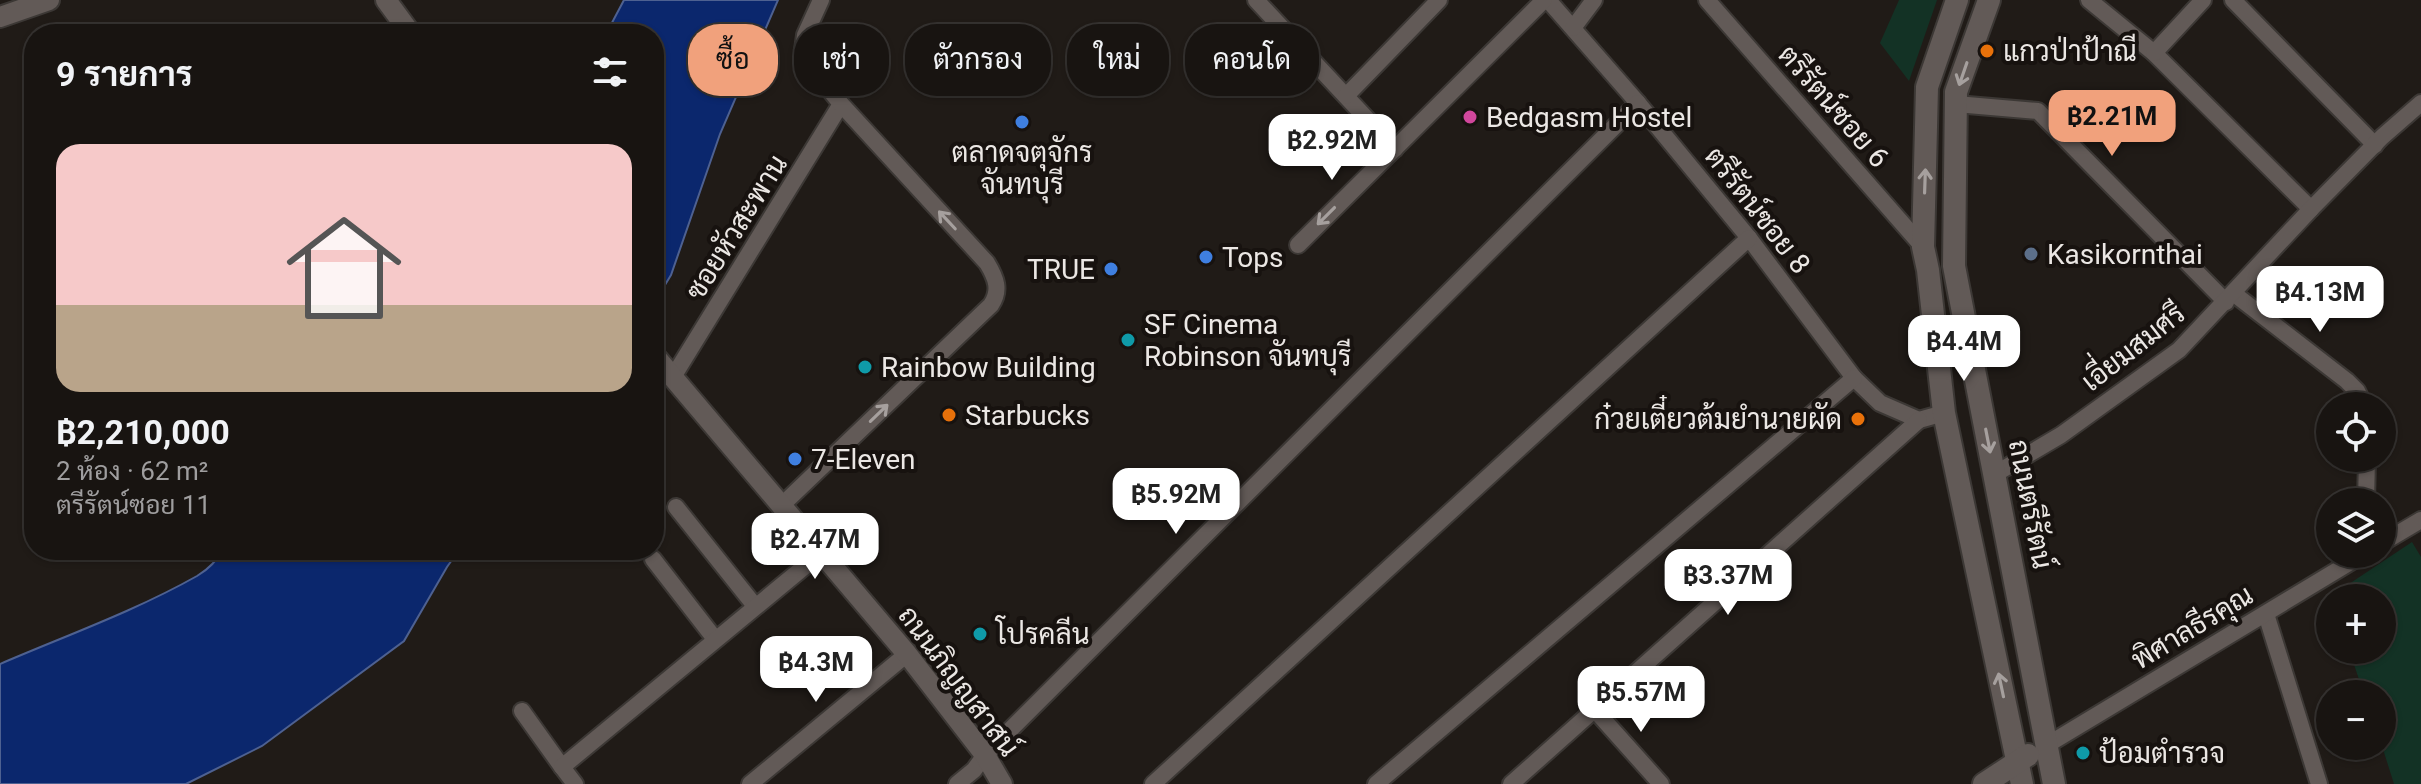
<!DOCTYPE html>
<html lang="th">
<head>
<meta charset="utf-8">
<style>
  :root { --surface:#181411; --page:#211d1a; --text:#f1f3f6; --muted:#9f9e9f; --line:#363331; --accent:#f1a17c }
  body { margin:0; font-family:Roboto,Sarabun,sans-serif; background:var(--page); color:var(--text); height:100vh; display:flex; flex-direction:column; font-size:30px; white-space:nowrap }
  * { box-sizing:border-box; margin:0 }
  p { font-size:26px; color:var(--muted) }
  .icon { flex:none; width:44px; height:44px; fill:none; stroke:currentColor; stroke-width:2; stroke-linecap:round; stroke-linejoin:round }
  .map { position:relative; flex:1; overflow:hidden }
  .side { position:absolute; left:24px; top:24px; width:640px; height:536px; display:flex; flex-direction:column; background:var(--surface); border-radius:32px; box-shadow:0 2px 6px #0004,0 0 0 2px var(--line) }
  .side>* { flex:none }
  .hud { position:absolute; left:688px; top:24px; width:760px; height:72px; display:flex; gap:16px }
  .tools { position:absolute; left:2316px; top:392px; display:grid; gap:16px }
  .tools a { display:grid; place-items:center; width:80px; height:80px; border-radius:50%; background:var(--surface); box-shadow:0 2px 6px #0004,0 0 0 2px var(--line); font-size:40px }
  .price { position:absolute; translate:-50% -68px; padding:0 18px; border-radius:16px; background:#fff; color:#222; font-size:26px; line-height:52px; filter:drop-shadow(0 2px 4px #0008) }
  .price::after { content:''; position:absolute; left:50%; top:48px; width:24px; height:18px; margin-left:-12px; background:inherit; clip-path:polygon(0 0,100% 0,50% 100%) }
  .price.current { background:var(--accent); color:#111 }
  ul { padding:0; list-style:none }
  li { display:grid; align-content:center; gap:16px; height:424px; padding:0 32px }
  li+li { border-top:2px solid var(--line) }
  li span { display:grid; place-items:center; height:248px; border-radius:24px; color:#555 }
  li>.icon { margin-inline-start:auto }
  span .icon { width:144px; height:144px; fill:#fffc; stroke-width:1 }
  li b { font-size:34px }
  h2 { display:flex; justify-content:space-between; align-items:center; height:96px; padding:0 32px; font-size:34px }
  .chip { padding:0 28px; border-radius:32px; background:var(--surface); box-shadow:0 2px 6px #0004,0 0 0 2px var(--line); font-size:28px; line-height:72px }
  .chip.current { background:var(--accent); color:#111 }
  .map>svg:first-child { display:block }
  .green { fill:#133225 }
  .water { fill:#0b276d; stroke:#4e6191; stroke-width:2 }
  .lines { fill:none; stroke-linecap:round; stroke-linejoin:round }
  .minor-casing { stroke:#3c3835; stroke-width:20 }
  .tertiary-casing { stroke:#3c3835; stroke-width:24 }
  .secondary-casing { stroke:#3c3835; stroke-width:26 }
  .minor { stroke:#625a57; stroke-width:16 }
  .tertiary { stroke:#625a57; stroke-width:20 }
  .secondary { stroke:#625a57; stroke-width:22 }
  .oneway { stroke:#a6a09e }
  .food-dot { fill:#e8710a; stroke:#17120f; stroke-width:3 }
  .hotel-dot { fill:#d1479c; stroke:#17120f; stroke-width:3 }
  .shop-dot { fill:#3f7fe0; stroke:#17120f; stroke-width:3 }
  .service-dot { fill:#5c6f8a; stroke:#17120f; stroke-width:3 }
  .culture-dot { fill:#0f9aa8; stroke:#17120f; stroke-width:3 }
  .labels { text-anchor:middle; stroke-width:8; stroke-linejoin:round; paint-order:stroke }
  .poi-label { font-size:28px; fill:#ebe7e4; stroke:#17120f; text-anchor:start }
  .street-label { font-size:28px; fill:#ebe7e4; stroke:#17120f }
</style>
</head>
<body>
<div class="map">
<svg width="2421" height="784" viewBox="0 0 2421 784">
  <rect width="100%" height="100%" fill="#201b17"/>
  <g class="green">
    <path d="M 1899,0 L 1937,0 L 1909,81 L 1880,43 Z"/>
    <path d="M 2412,542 L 2421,557 L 2421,784 L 2394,784 L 2382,746 L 2382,694 L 2364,694 L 2349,650 L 2382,650 L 2382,598 L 2331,596 Z"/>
  </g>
  <g class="water">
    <path d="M 624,0 L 778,0 L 720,134 L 671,275 L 654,303 L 654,34 L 606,34 Z"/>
    <path d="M 222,550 L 459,550 L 447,567 L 404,641 L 262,746 L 186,784 L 0,784 L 0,664 C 65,636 135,611 197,576 C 207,570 217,561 222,550 Z"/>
  </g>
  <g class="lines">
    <defs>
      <g id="minor">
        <path d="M 1256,0 L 1395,149"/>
        <path d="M 1548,0 L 1638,103 L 1749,238 L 1854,378 L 1880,403 L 1919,420 L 1944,413"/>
        <path d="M 1707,0 L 1923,247"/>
        <path d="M 2089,0 L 2154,53 L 2311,209"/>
        <path d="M 2233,0 L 2375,145"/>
        <path d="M 1573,28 L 1594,0"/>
        <path d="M 2154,53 L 2203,0"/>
        <path d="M 1346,96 L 1439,0"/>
        <path d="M 1956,104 L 2038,111 L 2226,302"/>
        <path d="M 1298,245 L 1544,0"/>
        <path d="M 2233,293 L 2347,381 L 2357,391 L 2364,406"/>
        <path d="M 673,377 L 841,104"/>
        <path d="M 1995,474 L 2061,435 L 2179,350 L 2311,209 L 2382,137 L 2421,103"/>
        <path d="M 2366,502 L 2367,458"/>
        <path d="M 782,505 L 991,305 C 1001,290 996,278 987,263 L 841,104 L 807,62 L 803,50 L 805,35 L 821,0"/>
        <path d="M 676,507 L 755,606"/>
        <path d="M 2382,543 L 2421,520"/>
        <path d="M 653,559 L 715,639"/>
        <path d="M 2266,614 L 2319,784"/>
        <path d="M 1594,709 L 1661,784"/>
        <path d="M 522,711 L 562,767"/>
        <path d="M 2047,745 L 2364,554"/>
        <path d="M 575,784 L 562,767 L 821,553"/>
        <path d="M 750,784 L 907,654"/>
        <path d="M 957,784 L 974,770 L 985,755 L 1638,103"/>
        <path d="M 1153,784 L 1749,238"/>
        <path d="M 1376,784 L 1854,378"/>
        <path d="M 1511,784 L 1919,420"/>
      </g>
      <g id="tertiary">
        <path d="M 386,0 L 411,34"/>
        <path d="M 0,17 L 49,0"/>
        <path d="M 654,355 L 907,654 L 985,755 L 1002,784"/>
      </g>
      <g id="secondary">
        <path d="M 1957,0 L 1927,87 L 1923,247 L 1928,270 L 1944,413 L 2022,784"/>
        <path d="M 1989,0 L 1956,92 L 1954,266 L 2054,784"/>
        <path d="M 1984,784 L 2028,755"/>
      </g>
    </defs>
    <use href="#minor" class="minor-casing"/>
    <use href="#tertiary" class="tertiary-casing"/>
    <use href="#secondary" class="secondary-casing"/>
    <use href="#minor" class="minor"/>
    <use href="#tertiary" class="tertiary"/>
    <use href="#secondary" class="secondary"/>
  </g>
  <defs><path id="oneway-shaft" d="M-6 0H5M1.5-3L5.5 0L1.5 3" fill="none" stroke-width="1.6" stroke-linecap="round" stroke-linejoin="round" transform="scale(2)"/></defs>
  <g class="oneway">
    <use href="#oneway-shaft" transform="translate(1963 74) rotate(109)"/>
    <use href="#oneway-shaft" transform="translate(1925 181) rotate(-88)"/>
    <use href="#oneway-shaft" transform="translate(1326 216) rotate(135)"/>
    <use href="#oneway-shaft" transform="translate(947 220) rotate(-133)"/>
    <use href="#oneway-shaft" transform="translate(879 413) rotate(-44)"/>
    <use href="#oneway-shaft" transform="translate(1988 441) rotate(79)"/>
    <use href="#oneway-shaft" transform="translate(2001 685) rotate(-102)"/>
  </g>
  <g class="food-dot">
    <circle cx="1987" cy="51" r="8"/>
    <circle cx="949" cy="415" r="8"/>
    <circle cx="1858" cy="419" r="8"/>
  </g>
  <circle class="hotel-dot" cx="1470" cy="117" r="8"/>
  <g class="shop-dot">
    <circle cx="1022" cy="122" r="8"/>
    <circle cx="1206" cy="257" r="8"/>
    <circle cx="1111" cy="269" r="8"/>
    <circle cx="795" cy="459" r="8"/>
  </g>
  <circle class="service-dot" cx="2031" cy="254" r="8"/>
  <g class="culture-dot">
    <circle cx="1128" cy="340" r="8"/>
    <circle cx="865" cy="367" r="8"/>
    <circle cx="980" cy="634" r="8"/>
    <circle cx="2083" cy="753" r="8"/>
  </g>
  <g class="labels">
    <g class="poi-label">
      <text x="2003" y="61">แกวป่าป้าณี</text>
      <text x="1486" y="127">Bedgasm Hostel</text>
      <text x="1022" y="162" text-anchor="middle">ตลาดจตุจักร<tspan x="1022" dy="32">จันทบุรี</tspan></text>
      <text x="2047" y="264">Kasikornthai</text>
      <text x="1222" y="267">Tops</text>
      <text x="1095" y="279" text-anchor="end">TRUE</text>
      <text x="1144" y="334">SF Cinema<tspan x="1144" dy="32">Robinson จันทบุรี</tspan></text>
      <text x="881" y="377">Rainbow Building</text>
      <text x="965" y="425">Starbucks</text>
      <text x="1842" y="429" text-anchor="end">ก๋วยเตี๋ยวต้มยำนายผัด</text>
      <text x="811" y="469">7-Eleven</text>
      <text x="996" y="644">โปรคลีน</text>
      <text x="2099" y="763">ป้อมตำรวจ</text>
    </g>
    <g class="street-label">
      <text transform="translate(1834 106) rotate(49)" y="10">ตรีรัตน์ซอย 6</text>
      <text transform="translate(1758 210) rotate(52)" y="10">ตรีรัตน์ซอย 8</text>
      <text transform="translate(736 227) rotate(-58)" y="10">ซอยหัวสะพาน</text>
      <text transform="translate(2133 347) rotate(-38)" y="10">เอี่ยมสมศรี</text>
      <text transform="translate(2031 504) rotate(79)" y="10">ถนนตรีรัตน์</text>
      <text transform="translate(2192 627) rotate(-31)" y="10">พิศาลธีรคุณ</text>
      <text transform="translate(959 681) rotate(53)" y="10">ถนนภิญญสาสน์</text>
    </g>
  </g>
</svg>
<div class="tools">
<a><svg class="icon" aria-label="locate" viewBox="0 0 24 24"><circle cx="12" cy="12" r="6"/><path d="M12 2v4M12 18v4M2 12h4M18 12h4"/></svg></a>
<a><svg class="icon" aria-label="layers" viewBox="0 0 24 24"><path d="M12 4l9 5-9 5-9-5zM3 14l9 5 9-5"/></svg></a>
<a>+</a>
<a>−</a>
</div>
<b class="price current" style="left:2112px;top:158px">฿2.21M</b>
<b class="price" style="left:1332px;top:182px">฿2.92M</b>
<b class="price" style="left:2320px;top:334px">฿4.13M</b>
<b class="price" style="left:1964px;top:383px">฿4.4M</b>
<b class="price" style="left:1176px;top:536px">฿5.92M</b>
<b class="price" style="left:815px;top:581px">฿2.47M</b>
<b class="price" style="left:1728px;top:617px">฿3.37M</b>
<b class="price" style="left:816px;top:704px">฿4.3M</b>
<b class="price" style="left:1641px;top:734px">฿5.57M</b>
<div class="hud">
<a class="chip current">ซื้อ</a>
<a class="chip">เช่า</a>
<a class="chip">ตัวกรอง</a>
<a class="chip">ใหม่</a>
<a class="chip">คอนโด</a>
</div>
<section class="side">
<h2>9 รายการ<svg class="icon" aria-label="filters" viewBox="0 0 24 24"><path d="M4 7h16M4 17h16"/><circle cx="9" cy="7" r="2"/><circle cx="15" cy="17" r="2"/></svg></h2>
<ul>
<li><span style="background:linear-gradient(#f6c9c9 65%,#b9a48a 0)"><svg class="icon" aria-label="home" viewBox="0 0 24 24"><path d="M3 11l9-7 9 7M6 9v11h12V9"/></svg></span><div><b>฿2,210,000</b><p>2 ห้อง · 62 m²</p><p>ตรีรัตน์ซอย 11</p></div></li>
</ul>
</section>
</div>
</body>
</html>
